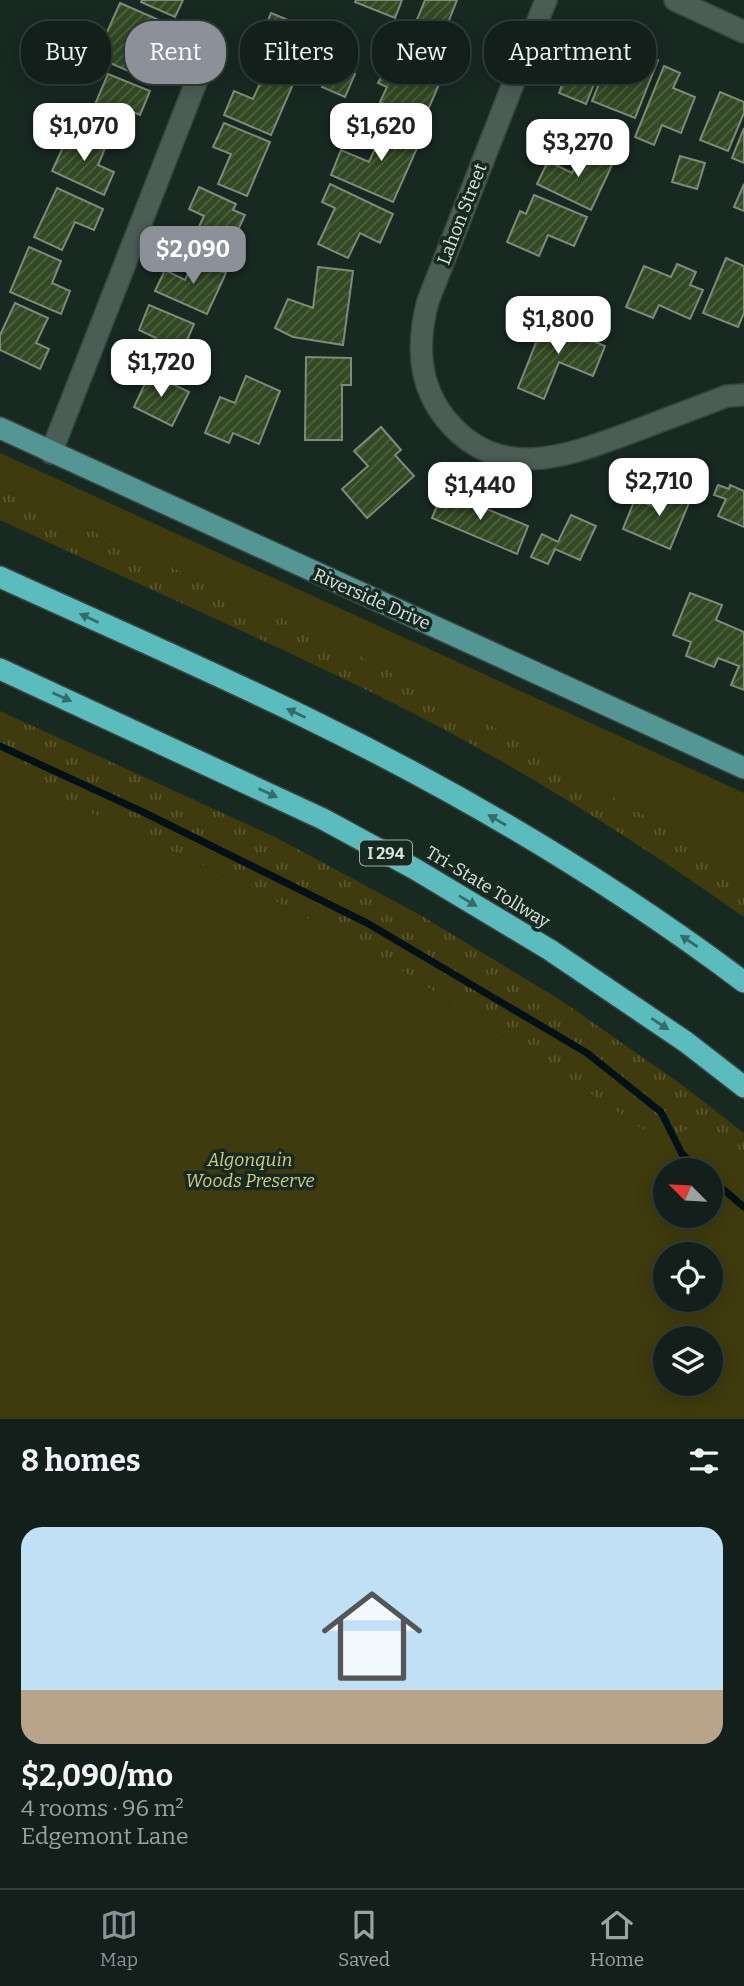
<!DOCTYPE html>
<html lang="en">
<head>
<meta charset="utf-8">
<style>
  :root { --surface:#121f1a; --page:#1b2723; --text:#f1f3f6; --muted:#9ca2a2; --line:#313d39; --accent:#8c9099 }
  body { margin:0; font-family:Bitter,serif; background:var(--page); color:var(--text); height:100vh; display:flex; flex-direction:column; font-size:26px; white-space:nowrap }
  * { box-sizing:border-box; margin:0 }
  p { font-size:23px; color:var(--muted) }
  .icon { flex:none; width:38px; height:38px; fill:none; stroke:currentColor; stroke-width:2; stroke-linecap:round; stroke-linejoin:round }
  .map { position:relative; height:1419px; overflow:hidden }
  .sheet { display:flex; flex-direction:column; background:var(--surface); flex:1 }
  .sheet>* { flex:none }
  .hud { position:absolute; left:21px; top:21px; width:704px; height:63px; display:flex; gap:14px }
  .needle { width:46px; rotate:294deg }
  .fabs { position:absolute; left:653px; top:1158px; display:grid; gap:14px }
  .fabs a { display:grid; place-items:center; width:70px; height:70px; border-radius:50%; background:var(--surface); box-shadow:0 4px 18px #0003,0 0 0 2px var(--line); font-size:35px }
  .price { position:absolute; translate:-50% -60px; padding:0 16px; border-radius:14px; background:#fff; color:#222; font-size:23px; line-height:46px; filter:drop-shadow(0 2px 4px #0008) }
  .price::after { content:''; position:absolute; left:50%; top:42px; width:21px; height:16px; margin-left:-10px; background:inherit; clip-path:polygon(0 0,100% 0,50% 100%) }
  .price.selected { background:var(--accent); color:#fff }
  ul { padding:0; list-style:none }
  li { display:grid; align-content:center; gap:14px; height:371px; padding:0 21px }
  li span { display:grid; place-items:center; height:217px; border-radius:21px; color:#555 }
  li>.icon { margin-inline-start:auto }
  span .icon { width:126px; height:126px; fill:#fffc; stroke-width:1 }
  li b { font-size:30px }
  h2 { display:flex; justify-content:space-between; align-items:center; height:84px; padding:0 21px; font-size:30px }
  .pill { padding:0 24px; border-radius:28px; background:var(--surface); box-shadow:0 4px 18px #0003,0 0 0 2px var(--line); font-size:24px; line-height:63px }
  .pill.selected { background:var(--accent); color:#fff }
  .tab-bar { display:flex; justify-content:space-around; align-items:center; height:98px; border-top:2px solid var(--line); background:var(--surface); font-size:19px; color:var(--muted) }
  .tab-bar a { display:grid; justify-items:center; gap:4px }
  .tab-bar .selected { color:var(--accent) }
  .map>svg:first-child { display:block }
  .grass { fill:url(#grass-tufts) }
  .park { fill:#3f3b0e; fill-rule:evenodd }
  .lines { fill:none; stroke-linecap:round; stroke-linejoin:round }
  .stream { stroke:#021017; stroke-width:7 }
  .building { fill:url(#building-hatch); stroke:#7f8a79; stroke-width:2 }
  .minor-casing { stroke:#37453e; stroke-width:24 }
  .major-casing { stroke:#37453e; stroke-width:24 }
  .highway-casing { stroke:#37453e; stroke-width:24 }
  .minor { stroke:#4b5e55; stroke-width:21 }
  .major { stroke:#549693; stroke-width:21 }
  .highway { stroke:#5abcbd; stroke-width:21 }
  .oneway { fill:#366b68 }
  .labels { text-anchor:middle; stroke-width:7; stroke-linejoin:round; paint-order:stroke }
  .shield { fill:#182922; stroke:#a0ada7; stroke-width:2 }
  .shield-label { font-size:16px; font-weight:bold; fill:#dae5e0 }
  .street-label { font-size:18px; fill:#dae5e0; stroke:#182922 }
  .park-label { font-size:18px; font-style:italic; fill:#d4cc80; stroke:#182922 }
</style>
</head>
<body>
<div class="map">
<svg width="744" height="1419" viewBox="0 0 744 1419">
  <defs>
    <pattern id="grass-tufts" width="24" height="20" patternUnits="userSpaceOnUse" patternTransform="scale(1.75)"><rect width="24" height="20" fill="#3f3b0e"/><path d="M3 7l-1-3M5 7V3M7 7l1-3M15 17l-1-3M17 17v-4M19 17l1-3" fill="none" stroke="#5a5731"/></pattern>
    <pattern id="building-hatch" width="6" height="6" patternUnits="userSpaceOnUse" patternTransform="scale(1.75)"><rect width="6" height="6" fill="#324923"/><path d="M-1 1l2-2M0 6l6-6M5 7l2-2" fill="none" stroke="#4f6343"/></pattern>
  </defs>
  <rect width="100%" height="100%" fill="#182922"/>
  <g class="grass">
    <path d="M 0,488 L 336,643 L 500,730 L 654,821 L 744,882 L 744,917 C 629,836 507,759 381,697 C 255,635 127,579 0,520 Z"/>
    <path d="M 0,711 L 275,837 L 422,916 L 562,1001 L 682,1085 L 744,1133 L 744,1271 L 710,1216 L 710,1171 L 665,1171 L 584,1089 L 381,957 L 250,888 L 0,770 Z"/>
  </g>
  <g class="park">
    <path d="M 0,453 L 744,793 L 744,882 L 654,821 L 500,730 L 336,643 L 0,488 Z"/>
    <path d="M 0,770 L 250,888 L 381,957 L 584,1089 L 667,1146 L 686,1129 L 744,1172 L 744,1419 L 0,1419 ZM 665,1171 L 710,1171 L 710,1216 L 665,1216 ZM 665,1255 L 710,1255 L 710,1300 L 665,1300 ZM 665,1339 L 710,1339 L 710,1384 L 665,1384 Z"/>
  </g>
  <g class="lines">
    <g class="stream">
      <path d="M 0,746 L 143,812 L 367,923 L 587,1053 L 661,1112 L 682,1154 L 702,1171"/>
      <path d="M 710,1178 L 744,1207"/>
    </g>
  </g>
  <g class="building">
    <path d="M 142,0 L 183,0 L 175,17 L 141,2 Z"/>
    <path d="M 356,0 L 402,0 L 395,18 L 355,2 Z"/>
    <path d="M 425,0 L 457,0 L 444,33 L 416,22 Z"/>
    <path d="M 120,3 L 159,20 L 145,51 L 165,59 L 154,82 L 96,57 Z"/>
    <path d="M 271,13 L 305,27 L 289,66 L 255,52 Z"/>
    <path d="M 580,28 L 611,41 L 586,104 L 559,93 L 565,77 L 561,75 Z"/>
    <path d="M 639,53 L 658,60 L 635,118 L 592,101 L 611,55 L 634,65 Z"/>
    <path d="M 398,61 L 441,80 L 423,121 L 380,102 L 387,87 L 378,83 L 382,75 L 391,79 Z"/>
    <path d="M 332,64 L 355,74 L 345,97 L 322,87 Z"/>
    <path d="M 664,66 L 680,73 L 673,88 L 695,97 L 681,133 L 662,125 L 654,145 L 635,137 Z"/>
    <path d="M 266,70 L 294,82 L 271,135 L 224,115 L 234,91 L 253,99 Z"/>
    <path d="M 108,74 L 150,91 L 140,115 L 126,109 L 115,135 L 87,123 Z"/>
    <path d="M 720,92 L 744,102 L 744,113 L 728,151 L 700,140 Z"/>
    <path d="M 387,122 L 422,137 L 393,202 L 331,175 L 341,150 L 369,162 Z"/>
    <path d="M 224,123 L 270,142 L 247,196 L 218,184 L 231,154 L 213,147 Z"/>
    <path d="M 744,128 L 744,163 L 732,158 Z"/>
    <path d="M 71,130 L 106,146 L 98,165 L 114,172 L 104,195 L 52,171 Z"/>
    <path d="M 583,149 L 613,163 L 591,210 L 537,184 L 548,161 L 572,173 Z"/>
    <path d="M 680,156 L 705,163 L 697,189 L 672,182 Z"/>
    <path d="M 330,184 L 393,214 L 380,243 L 360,233 L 348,258 L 318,244 L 335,208 L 322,202 Z"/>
    <path d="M 744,184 L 744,211 L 734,207 Z"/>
    <path d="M 199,187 L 236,204 L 233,210 L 245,215 L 224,260 L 191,244 L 204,216 L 189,209 Z"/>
    <path d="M 57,188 L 103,209 L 94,230 L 75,222 L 62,250 L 34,237 Z"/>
    <path d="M 534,195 L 587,217 L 574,246 L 548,235 L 539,256 L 507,242 L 520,211 L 526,214 Z"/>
    <path d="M 29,247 L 61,261 L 52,283 L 70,291 L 61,314 L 10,292 Z"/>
    <path d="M 726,258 L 744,266 L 744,313 L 738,327 L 703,313 Z"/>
    <path d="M 195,259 L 226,273 L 207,314 L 155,291 L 165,270 L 185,280 Z"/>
    <path d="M 677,264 L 696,272 L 690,285 L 703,290 L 690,319 L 659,305 L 653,318 L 626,307 L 644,266 L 671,277 Z"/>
    <path d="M 318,267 L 353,271 L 343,345 L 293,337 L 275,328 L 288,299 L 313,308 Z"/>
    <path d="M 15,303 L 48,318 L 36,343 L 49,349 L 40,369 L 0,350 L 0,335 Z"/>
    <path d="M 149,305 L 194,324 L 174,371 L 147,359 L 156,338 L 139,330 Z"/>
    <path d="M 549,310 L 563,316 L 558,327 L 605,346 L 593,376 L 559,362 L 544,399 L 518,388 Z"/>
    <path d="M 306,357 L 351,358 L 351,385 L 342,385 L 342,440 L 305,440 Z"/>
    <path d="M 150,373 L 189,392 L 172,426 L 134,407 Z"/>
    <path d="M 246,376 L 280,391 L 259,444 L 233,433 L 229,443 L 205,433 L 220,397 L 235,403 Z"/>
    <path d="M 381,427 L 401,450 L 395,455 L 414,476 L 367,518 L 342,489 L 368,466 L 354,451 Z"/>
    <path d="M 673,485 L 693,493 L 670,549 L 623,529 L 635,499 L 663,510 Z"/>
    <path d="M 718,485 L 729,489 L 730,485 L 744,491 L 744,527 L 718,516 L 726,499 L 714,495 Z"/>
    <path d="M 443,491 L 528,526 L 517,554 L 432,518 Z"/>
    <path d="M 571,515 L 596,526 L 580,560 L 555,549 L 548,564 L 531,557 L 542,534 L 558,542 Z"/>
    <path d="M 690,593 L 722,605 L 716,620 L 744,632 L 744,690 L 731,685 L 739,666 L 718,658 L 714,667 L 686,656 L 691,642 L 673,635 Z"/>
  </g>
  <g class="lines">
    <defs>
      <g id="minor">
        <path d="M 546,0 L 428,301 C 417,342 418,384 445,418 C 498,484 567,456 632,432 C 664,420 696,408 727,396 L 744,395"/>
        <path d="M 675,0 L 744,32"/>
        <path d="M 51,453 L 211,44"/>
      </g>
      <path id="major" d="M 0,428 L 744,768"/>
      <g id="highway">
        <path d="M 0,577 C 103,624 207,669 309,719 C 461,793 608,880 744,982"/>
        <path d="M 0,669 L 323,819 L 415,869 L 550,950 L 686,1042 L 744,1087"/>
      </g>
    </defs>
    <use href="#minor" class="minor-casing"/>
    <use href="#major" class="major-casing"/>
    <use href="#highway" class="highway-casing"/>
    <use href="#minor" class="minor"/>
    <use href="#major" class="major"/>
    <use href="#highway" class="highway"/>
  </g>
  <defs><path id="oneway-solid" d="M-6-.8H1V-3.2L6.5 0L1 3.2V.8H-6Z" transform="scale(1.75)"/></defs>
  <g class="oneway">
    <use href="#oneway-solid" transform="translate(89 618) rotate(-155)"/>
    <use href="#oneway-solid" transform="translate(62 697) rotate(24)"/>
    <use href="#oneway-solid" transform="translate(296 713) rotate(-155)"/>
    <use href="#oneway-solid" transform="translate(268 793) rotate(25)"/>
    <use href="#oneway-solid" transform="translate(497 820) rotate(-150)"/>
    <use href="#oneway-solid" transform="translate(468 901) rotate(31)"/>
    <use href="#oneway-solid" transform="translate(689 941) rotate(-146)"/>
    <use href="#oneway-solid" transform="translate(660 1024) rotate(34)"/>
  </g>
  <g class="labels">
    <rect class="shield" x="360" y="840.5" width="52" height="25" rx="5"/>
    <g class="shield-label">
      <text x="386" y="859">I 294</text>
    </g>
    <g class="street-label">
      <text transform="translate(462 214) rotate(-69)" y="6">Lahon Street</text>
      <text transform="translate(372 599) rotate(24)" y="6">Riverside Drive</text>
      <text transform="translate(488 887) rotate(31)" y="6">Tri-State Tollway</text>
    </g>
    <g class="park-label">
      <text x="250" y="1166">Algonquin<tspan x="250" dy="21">Woods Preserve</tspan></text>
    </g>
  </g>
</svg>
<div class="fabs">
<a><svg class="needle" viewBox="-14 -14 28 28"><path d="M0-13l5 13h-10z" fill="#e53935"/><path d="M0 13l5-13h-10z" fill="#9ca2a2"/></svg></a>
<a><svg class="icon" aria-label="locate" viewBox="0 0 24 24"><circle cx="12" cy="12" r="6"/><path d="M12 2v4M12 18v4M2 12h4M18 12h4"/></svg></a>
<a><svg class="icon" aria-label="layers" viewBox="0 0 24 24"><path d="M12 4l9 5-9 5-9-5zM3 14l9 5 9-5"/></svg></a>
</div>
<b class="price" style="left:84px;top:163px">$1,070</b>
<b class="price" style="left:381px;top:163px">$1,620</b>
<b class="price" style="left:578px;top:179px">$3,270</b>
<b class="price selected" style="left:193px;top:286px">$2,090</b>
<b class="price" style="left:558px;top:356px">$1,800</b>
<b class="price" style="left:161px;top:399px">$1,720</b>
<b class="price" style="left:659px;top:518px">$2,710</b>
<b class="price" style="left:480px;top:522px">$1,440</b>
<div class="hud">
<a class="pill">Buy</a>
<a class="pill selected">Rent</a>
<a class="pill">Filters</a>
<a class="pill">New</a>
<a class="pill">Apartment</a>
</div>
</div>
<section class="sheet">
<h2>8 homes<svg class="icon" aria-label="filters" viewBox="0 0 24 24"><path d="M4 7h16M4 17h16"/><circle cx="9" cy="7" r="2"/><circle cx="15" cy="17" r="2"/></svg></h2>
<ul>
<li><span style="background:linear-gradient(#bfe0f5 75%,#b9a48a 0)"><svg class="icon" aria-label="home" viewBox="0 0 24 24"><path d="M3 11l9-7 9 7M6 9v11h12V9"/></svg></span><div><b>$2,090/mo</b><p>4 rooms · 96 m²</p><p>Edgemont Lane</p></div></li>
</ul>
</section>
<nav class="tab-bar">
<a class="selected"><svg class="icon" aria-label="map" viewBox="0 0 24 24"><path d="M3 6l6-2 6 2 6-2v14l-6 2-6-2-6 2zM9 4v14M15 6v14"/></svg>Map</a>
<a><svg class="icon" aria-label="saved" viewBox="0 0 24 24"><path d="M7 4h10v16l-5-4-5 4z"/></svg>Saved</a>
<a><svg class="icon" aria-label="home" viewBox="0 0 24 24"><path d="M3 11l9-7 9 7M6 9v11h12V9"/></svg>Home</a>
</nav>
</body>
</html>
